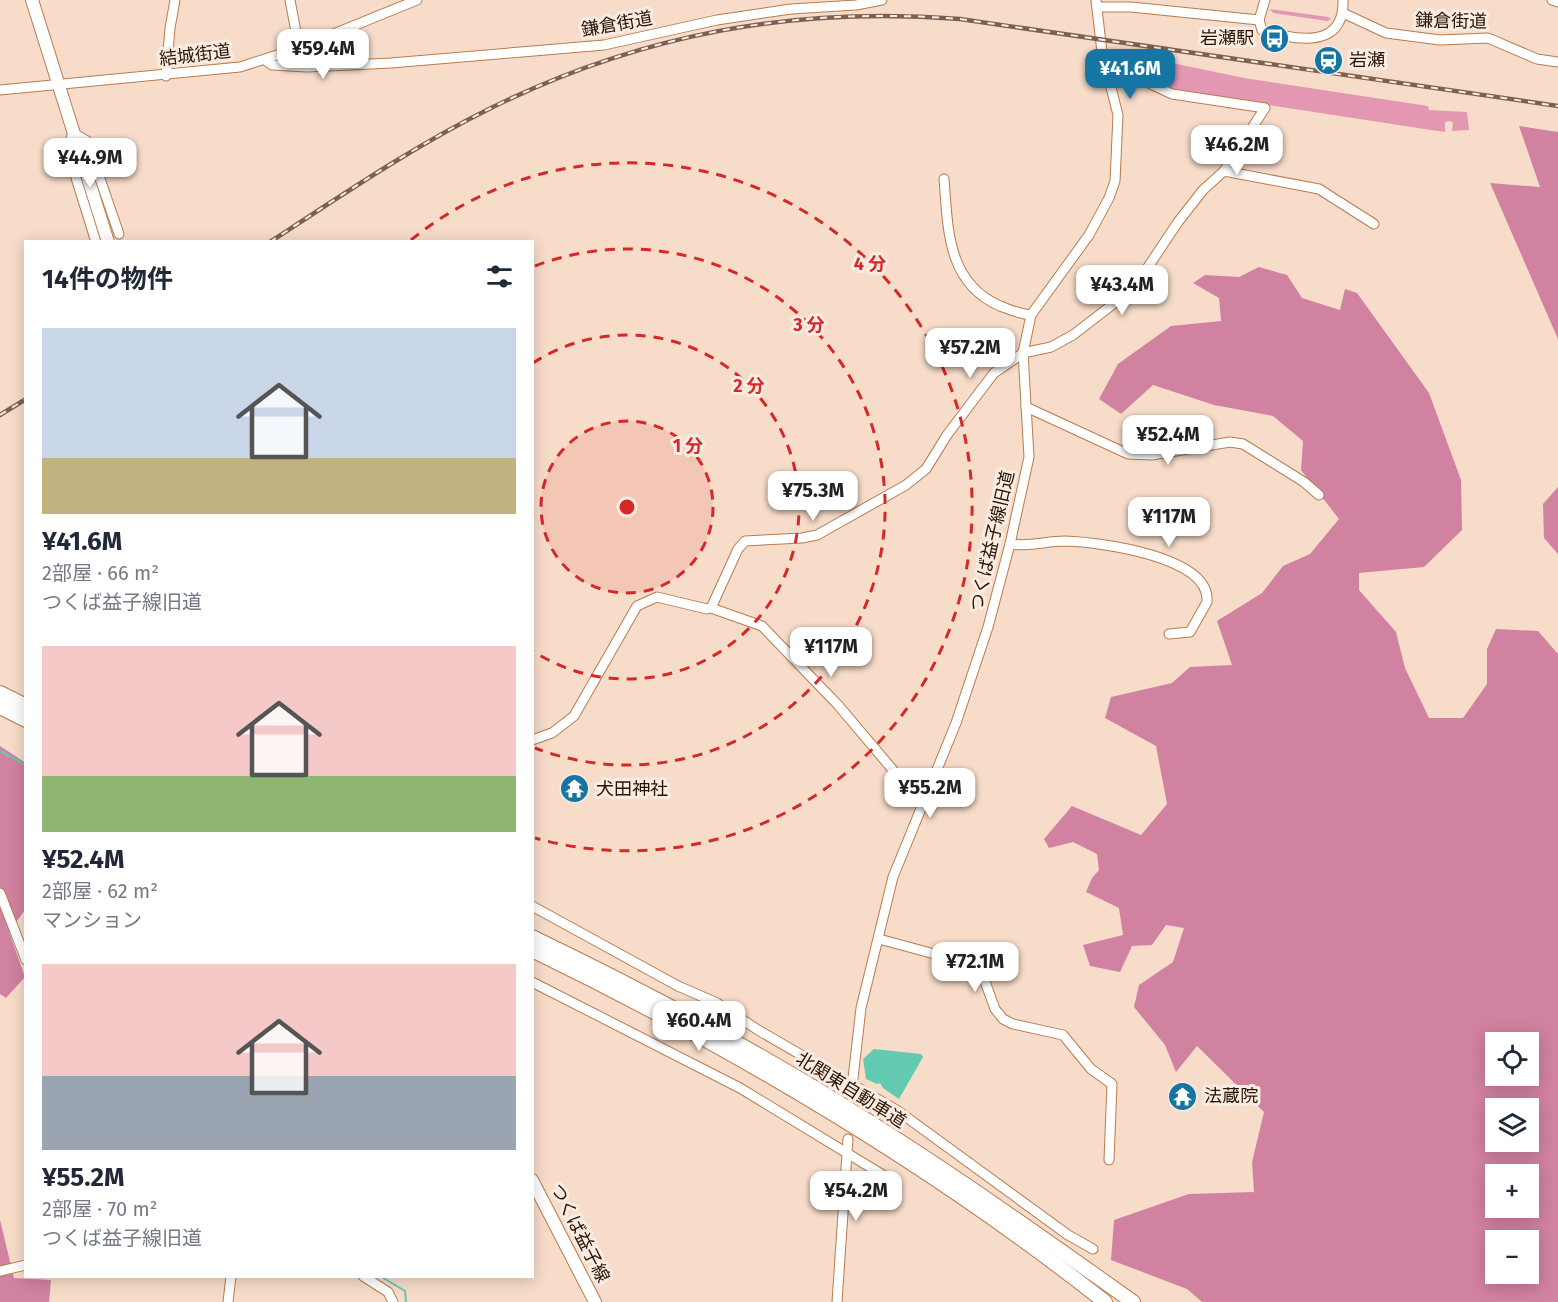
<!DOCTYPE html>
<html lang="ja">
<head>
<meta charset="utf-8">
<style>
  :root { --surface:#fff; --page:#f2f2f3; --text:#1f2937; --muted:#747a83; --accent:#1576a3 }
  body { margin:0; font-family:"Fira Sans","Noto Sans JP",sans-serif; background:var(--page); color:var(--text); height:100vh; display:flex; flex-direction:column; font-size:22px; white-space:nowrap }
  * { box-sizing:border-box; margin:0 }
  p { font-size:20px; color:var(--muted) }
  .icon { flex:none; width:33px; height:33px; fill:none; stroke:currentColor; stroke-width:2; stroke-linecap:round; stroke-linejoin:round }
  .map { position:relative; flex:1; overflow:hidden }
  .drawer { position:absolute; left:24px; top:240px; width:510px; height:1038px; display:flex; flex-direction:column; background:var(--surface); border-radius:0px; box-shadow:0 3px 15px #0003 }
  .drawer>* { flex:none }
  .buttons { position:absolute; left:1485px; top:1032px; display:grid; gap:12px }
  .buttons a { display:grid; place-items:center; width:54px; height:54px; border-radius:0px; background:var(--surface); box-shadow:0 3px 15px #0003; font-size:30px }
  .price { position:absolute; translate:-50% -51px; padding:0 14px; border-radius:12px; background:#fff; color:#222; font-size:20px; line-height:39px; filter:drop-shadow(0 2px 3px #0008) }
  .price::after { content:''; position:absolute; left:50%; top:36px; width:18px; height:14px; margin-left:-9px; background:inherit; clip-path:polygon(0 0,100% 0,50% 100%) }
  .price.selected { background:var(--accent); color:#fff }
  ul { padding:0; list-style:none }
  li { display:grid; align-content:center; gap:12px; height:318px; padding:0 18px }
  li span { display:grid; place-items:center; height:186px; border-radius:0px; color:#555 }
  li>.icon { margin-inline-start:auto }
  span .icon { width:108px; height:108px; fill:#fffc; stroke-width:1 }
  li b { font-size:26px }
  h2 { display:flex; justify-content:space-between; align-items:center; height:72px; padding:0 18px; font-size:26px }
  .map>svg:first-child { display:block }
  .green { fill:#e397b3 }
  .forest { fill:#d182a1; fill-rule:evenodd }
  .water { fill:#62cab1 }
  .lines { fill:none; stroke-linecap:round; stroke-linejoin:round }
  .stream { stroke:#62cab1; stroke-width:2 }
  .minor-casing { stroke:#b97b4e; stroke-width:11 }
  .major-casing { stroke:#b97b4e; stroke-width:14 }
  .highway-casing { stroke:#b97b4e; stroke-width:16 }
  .minor { stroke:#fff; stroke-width:9 }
  .major { stroke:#fff; stroke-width:12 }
  .highway { stroke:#fff; stroke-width:14 }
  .rail-casing { stroke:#7b6150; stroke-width:4.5 }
  .rail { stroke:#faece3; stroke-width:2; stroke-dasharray:7; stroke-linecap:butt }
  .ring { fill:none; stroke:#d62828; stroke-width:3; stroke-dasharray:10 8 }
  .labels { text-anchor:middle; stroke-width:6; stroke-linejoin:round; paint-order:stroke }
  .street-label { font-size:18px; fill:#2a1201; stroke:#faece3 }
  .poi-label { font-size:18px; fill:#2a1201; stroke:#faece3; text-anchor:start }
  .centre { fill:#d62828; stroke:#faece3; stroke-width:3 }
  .ring-label { font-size:18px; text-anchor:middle; font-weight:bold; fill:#d62828; stroke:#faece3; stroke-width:6; stroke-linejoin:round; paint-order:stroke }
</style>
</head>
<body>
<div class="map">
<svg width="1558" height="1302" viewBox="0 0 1558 1302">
  <rect width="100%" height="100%" fill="#f7dcc9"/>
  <g class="green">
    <path d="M 1270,9 L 1328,17 L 1331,19 L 1327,21 L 1273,13 Z"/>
    <path d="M 1105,49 L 1244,78 L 1428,106 L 1429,110 L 1467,112 L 1469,130 L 1452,131 L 1453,123 L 1450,121 L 1445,122 L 1445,132 L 1431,130 L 1172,90 L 1113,74 Z"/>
  </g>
  <g class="forest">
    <path d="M 1519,126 L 1558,132 L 1558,339 L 1490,183 L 1540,187 Z"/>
    <path d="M 1259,267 L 1287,275 L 1302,298 L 1340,310 L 1345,289 L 1357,293 L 1429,393 L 1461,480 L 1462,530 L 1424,567 L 1359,573 L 1359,590 L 1396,632 L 1405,668 L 1429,718 L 1463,718 L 1487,684 L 1487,649 L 1496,629 L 1538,631 L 1558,654 L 1558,1302 L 1202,1302 L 1187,1289 L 1111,1260 L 1114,1220 L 1189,1194 L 1254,1192 L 1252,1162 L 1264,1112 L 1197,1046 L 1176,1072 L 1165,1045 L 1134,1007 L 1139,985 L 1173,962 L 1184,928 L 1166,925 L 1152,945 L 1132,946 L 1120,972 L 1090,966 L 1083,945 L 1123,935 L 1119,908 L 1086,892 L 1092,878 L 1099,870 L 1097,854 L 1073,842 L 1049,848 L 1044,839 L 1072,806 L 1141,835 L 1167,804 L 1156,746 L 1105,718 L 1111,697 L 1172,683 L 1190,667 L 1232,665 L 1217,621 L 1262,593 L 1283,566 L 1310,554 L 1339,519 L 1301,470 L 1303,441 L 1273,416 L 1214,405 L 1153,385 L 1121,414 L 1099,399 L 1118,364 L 1171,326 L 1221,321 L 1219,298 L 1193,283 L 1205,275 L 1239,277 ZM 1496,1042 L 1528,1042 L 1528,1076 L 1496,1076 ZM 1496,1108 L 1528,1108 L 1528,1142 L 1496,1142 ZM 1496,1174 L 1528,1174 L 1528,1208 L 1496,1208 ZM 1496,1240 L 1528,1240 L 1528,1274 L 1496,1274 Z"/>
    <path d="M 1558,487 L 1558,554 L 1544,538 L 1543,504 Z"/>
    <path d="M 0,746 L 26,763 L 25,910 L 9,932 L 25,977 L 6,998 L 0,994 Z"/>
    <path d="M 0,1220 L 14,1278 L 51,1280 L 49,1302 L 0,1302 Z"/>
  </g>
  <path class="water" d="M 874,1049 L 921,1054 L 923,1057 L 899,1099 L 883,1088 L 880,1083 L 877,1084 L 866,1079 L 863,1059 Z"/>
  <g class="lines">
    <g class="stream">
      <path d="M 0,751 L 26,765"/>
      <path d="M 380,1276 L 405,1291 L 406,1302"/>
    </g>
    <defs>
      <g id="minor">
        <path d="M 290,0 L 299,48"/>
        <path d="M 1265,0 L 1259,20 L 1262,30 C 1269,34 1278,34 1285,36 C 1316,42 1344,38 1343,0"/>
        <path d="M 1552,0 L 1558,2"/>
        <path d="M 1097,7 L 1131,7 L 1259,20"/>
        <path d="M 1343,13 L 1386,33 L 1440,40 L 1488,38 L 1537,59 L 1558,62"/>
        <path d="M 265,60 L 272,65 L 307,67 L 391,63 L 604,45 L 717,20 L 791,9 L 856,5 L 882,0"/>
        <path d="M 166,76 L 170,28 L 175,0"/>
        <path d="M 0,90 L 240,67 L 299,48 L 417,0"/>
        <path d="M 1224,171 L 1319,189 L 1374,224"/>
        <path d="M 944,179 C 948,229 947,283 1000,306 C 1011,310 1019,314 1031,315"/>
        <path d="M 96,242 L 67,149 L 73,133 L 87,141 L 119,234"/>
        <path d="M 1026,407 L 1128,454 L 1152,455 L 1230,442 L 1243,444 L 1304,482 L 1319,495"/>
        <path d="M 1010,544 C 1030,547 1046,541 1065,541 C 1098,542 1211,556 1207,602 L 1190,632 L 1169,634"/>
        <path d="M 711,608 L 738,549 L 745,541 L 802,538 L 817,535 L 906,485 L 926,469 L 947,435 L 994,373 L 1023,353 L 1051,347 L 1073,335 L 1134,288 L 1178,222 L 1203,190 L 1224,171 L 1265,108 L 1172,94 L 1138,78 L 1109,78"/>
        <path d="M 532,740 L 552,733 L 574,716 L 637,606 L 657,597 L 707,609 L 711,608 L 762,626 L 838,705 L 898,776 L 909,786 L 926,794"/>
        <path d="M 0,893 L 26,960"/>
        <path d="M 532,906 L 678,986 L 717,1003 L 758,1030 L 898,1111 L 1068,1235 L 1093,1249"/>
        <path d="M 879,939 L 953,959 L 982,973 L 995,1009 L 1003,1019 L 1013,1024 L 1063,1035 L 1091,1069 L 1112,1084 L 1109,1160"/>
        <path d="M 532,982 L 740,1088 L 883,1175"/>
        <path d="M 851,1096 L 861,1008 L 893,877 L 956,723 L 988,627 L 1010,544 L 1029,457 L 1023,353 L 1031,315 L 1089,235 L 1109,198 L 1115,181 L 1118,115 L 1102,52 L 1096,0"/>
        <path d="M 0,1271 L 26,1265"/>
        <path d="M 363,1276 L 388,1292 L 393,1302"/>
        <path d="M 228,1302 L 231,1276"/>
        <path d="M 837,1302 L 848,1139"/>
      </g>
      <g id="major">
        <path d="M 32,0 L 108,242"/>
        <path d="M 532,1180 L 595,1302"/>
      </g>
      <g id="highway">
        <path d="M 0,693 L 26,706"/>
        <path d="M 0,707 L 26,720"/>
        <path d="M 532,937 C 648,993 762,1053 871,1123 C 960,1179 1047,1241 1133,1302"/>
        <path d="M 532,950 C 734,1048 929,1163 1105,1302"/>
      </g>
    </defs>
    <use href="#minor" class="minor-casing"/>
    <use href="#major" class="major-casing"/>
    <use href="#highway" class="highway-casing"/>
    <use href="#minor" class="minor"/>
    <use href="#major" class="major"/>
    <use href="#highway" class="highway"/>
    <defs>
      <g id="rail">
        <path d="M 270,242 C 342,195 414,146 491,108 C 641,34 794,6 960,19 L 1558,106"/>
        <path d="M 0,415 L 26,399"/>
      </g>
    </defs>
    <use href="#rail" class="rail-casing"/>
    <use href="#rail" class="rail"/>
  </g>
  <circle cx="627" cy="507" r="86" fill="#d62828" fill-opacity=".12"/>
  <g class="ring">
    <circle cx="627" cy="507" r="86"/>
    <path d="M533 363A172 172 0 1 1 533 651"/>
    <path d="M535 266A258 258 0 1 1 535 748"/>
    <path d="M411 240A344 344 0 1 1 535 838"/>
  </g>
  <defs>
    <symbol id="bus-disc" viewBox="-11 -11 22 22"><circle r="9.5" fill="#1576a3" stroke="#faece3"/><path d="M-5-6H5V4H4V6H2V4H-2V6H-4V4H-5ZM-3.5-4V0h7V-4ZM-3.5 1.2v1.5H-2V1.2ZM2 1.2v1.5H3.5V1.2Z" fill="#fff"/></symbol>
    <symbol id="station-disc" viewBox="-11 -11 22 22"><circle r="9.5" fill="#1576a3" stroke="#faece3"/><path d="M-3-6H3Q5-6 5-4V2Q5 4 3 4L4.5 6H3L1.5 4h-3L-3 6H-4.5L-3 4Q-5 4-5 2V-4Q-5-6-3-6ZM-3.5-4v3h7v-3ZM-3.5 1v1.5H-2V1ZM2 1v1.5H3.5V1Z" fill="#fff"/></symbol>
    <symbol id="temple-disc" viewBox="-11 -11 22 22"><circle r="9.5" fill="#1576a3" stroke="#faece3"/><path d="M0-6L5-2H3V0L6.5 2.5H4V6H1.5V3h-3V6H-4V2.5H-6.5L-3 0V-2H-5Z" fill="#fff"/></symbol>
  </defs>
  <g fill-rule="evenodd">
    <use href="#bus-disc" x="1258" y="22" width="33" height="33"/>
    <use href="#station-disc" x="1312" y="44" width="33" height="33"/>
    <use href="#temple-disc" x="558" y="772" width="33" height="33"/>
    <use href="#temple-disc" x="1166" y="1080" width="33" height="33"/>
  </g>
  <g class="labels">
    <g class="street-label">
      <text transform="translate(1451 21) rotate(1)" y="6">鎌倉街道</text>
      <text transform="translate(617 24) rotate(-10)" y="6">鎌倉街道</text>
      <text transform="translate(195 55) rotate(-7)" y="6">結城街道</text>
      <text transform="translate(992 541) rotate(-77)" y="6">つくば益子線旧道</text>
      <text transform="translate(851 1090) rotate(32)" y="6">北関東自動車道</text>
      <text transform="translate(580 1233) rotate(63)" y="6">つくば益子線</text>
    </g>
    <g class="poi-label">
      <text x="1254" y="44" text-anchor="end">岩瀬駅</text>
      <text x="1349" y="66">岩瀬</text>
      <text x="596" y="795">犬田神社</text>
      <text x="1204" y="1102">法蔵院</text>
    </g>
  </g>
  <circle cx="627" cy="507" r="9" class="centre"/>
  <g class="ring-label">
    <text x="870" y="270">4 分</text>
    <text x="809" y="331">3 分</text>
    <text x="749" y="392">2 分</text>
    <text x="688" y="452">1 分</text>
  </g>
</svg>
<div class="buttons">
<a><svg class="icon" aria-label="locate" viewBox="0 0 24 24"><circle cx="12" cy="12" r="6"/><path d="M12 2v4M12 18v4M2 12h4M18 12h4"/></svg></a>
<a><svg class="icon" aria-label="layers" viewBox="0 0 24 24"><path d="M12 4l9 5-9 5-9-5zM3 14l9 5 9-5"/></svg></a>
<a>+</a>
<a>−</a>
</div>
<b class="price" style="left:323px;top:80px">¥59.4M</b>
<b class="price selected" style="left:1130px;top:100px">¥41.6M</b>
<b class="price" style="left:1237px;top:176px">¥46.2M</b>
<b class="price" style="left:90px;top:189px">¥44.9M</b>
<b class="price" style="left:1122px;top:316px">¥43.4M</b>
<b class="price" style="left:970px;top:379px">¥57.2M</b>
<b class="price" style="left:1168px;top:466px">¥52.4M</b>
<b class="price" style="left:813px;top:522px">¥75.3M</b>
<b class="price" style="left:1169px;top:548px">¥117M</b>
<b class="price" style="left:831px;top:678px">¥117M</b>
<b class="price" style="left:930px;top:819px">¥55.2M</b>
<b class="price" style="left:975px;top:993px">¥72.1M</b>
<b class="price" style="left:699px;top:1052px">¥60.4M</b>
<b class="price" style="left:856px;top:1222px">¥54.2M</b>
<section class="drawer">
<h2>14件の物件<svg class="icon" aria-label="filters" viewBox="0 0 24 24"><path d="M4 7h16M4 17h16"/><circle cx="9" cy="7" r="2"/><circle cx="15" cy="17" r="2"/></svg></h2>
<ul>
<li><span style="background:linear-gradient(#c9d6e8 70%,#c2b280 0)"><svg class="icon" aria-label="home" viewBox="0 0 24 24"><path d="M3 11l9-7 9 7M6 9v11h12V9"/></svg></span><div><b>¥41.6M</b><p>2部屋 · 66 m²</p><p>つくば益子線旧道</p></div></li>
<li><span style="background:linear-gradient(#f6c9c9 70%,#8fb573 0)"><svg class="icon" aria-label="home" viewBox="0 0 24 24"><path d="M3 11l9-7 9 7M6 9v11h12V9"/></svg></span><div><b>¥52.4M</b><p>2部屋 · 62 m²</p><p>マンション</p></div></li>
<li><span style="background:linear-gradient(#f6c9c9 60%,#9aa5b1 0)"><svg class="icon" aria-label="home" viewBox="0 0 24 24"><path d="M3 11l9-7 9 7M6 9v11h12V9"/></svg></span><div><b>¥55.2M</b><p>2部屋 · 70 m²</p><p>つくば益子線旧道</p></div></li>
</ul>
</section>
</div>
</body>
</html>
